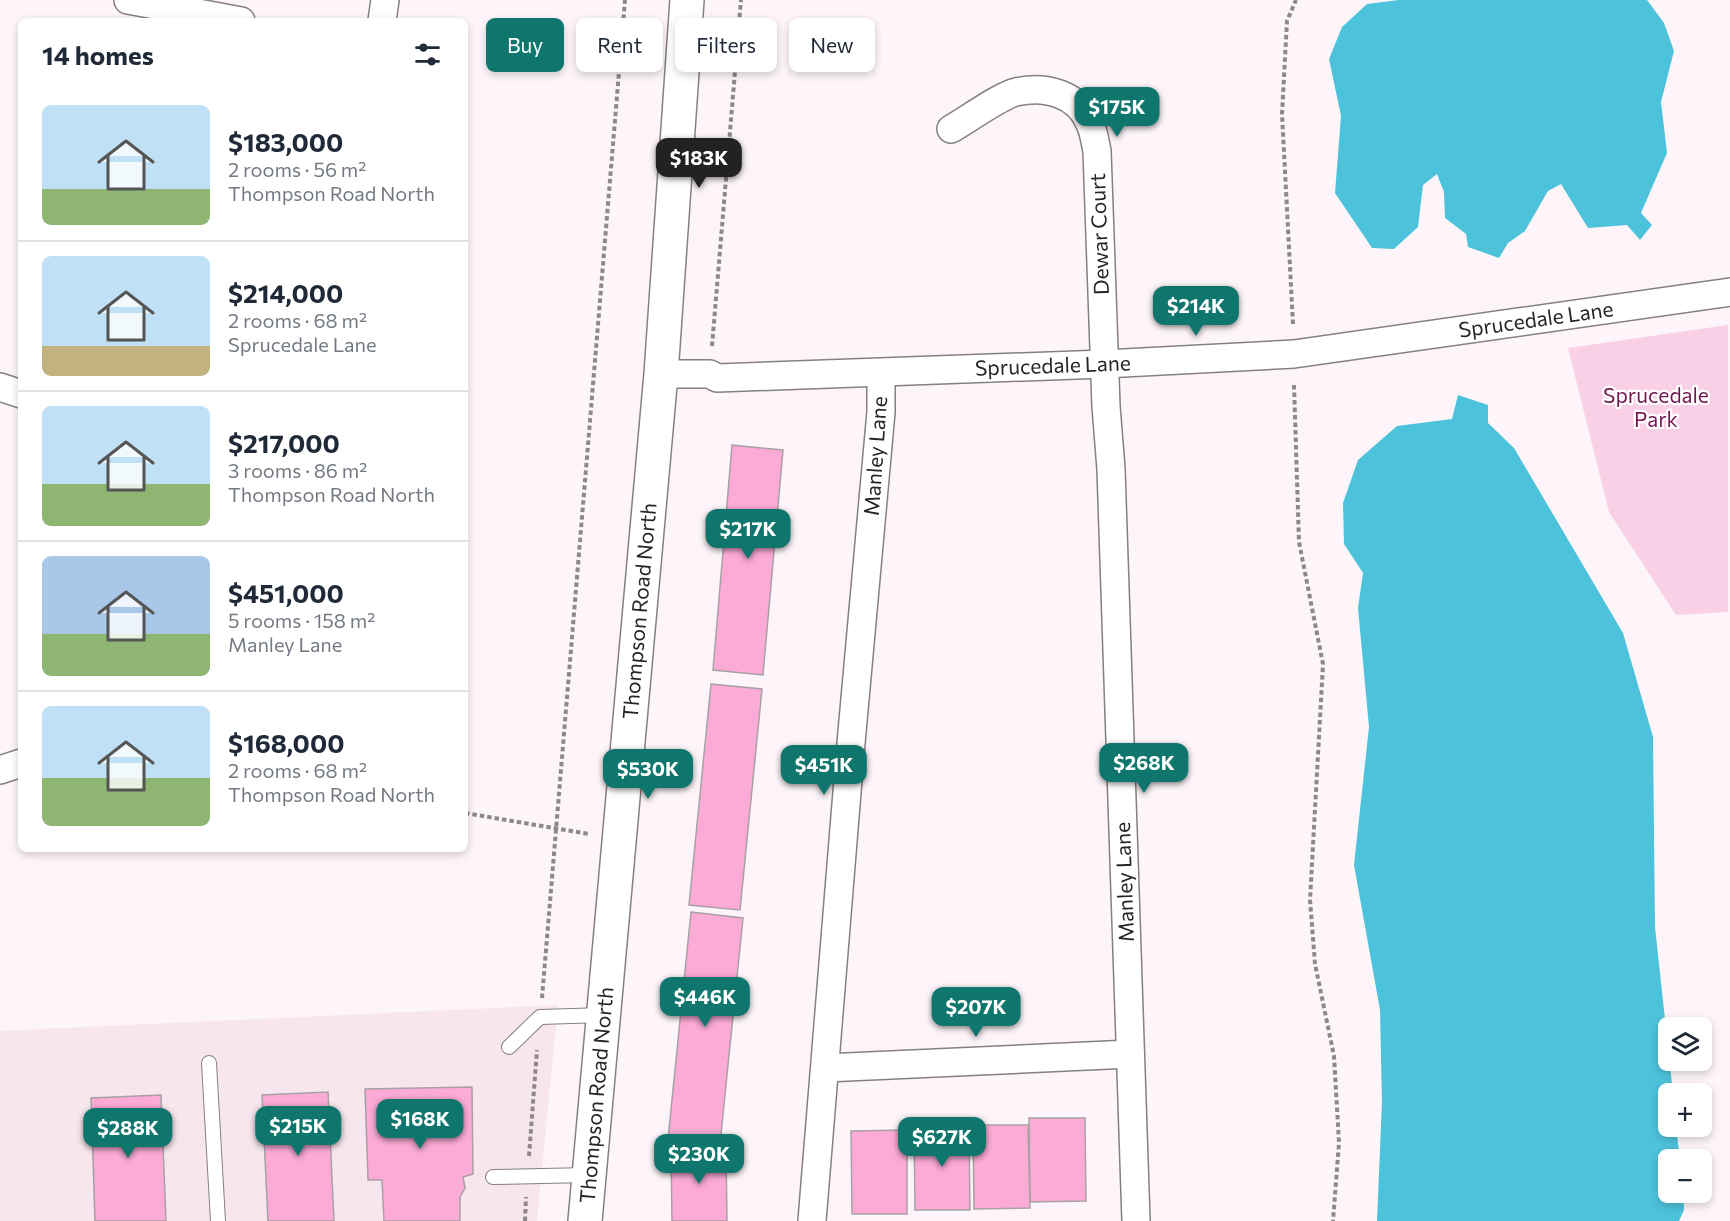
<!DOCTYPE html>
<html lang="en">
<head>
<meta charset="utf-8">
<style>
  :root { --surface:#fff; --page:#f2f2f3; --text:#1f2937; --muted:#747a83; --line:#e0e1e3; --accent:#0f766e }
  body { margin:0; font-family:Commissioner,sans-serif; background:var(--page); color:var(--text); height:100vh; display:flex; flex-direction:column; font-size:22px; white-space:nowrap }
  * { box-sizing:border-box; margin:0 }
  p { font-size:20px; color:var(--muted) }
  .icon { flex:none; width:33px; height:33px; fill:none; stroke:currentColor; stroke-width:2; stroke-linecap:round; stroke-linejoin:round }
  .map { position:relative; flex:1; overflow:hidden }
  .side { position:absolute; left:18px; top:18px; width:450px; height:834px; display:flex; flex-direction:column; background:var(--surface); border-radius:9px; box-shadow:0 3px 9px #0003 }
  .side>* { flex:none }
  .hud { position:absolute; left:486px; top:18px; width:570px; height:54px; display:flex; gap:12px }
  .fabs { position:absolute; left:1658px; top:1017px; display:grid; gap:12px }
  .fabs a { display:grid; place-items:center; width:54px; height:54px; border-radius:9px; background:var(--surface); box-shadow:0 3px 9px #0003; font-size:30px }
  .price { position:absolute; translate:-50% -51px; padding:0 14px; border-radius:12px; background:var(--accent); color:#fff; font-size:20px; line-height:39px; filter:drop-shadow(0 2px 3px #0008) }
  .price::after { content:''; position:absolute; left:50%; top:36px; width:18px; height:14px; margin-left:-9px; background:inherit; clip-path:polygon(0 0,100% 0,50% 100%) }
  .price.selected { background:#222; color:#fff }
  ul { padding:0; list-style:none }
  li { display:flex; align-items:center; gap:18px; height:150px; padding:0 24px }
  li+li { border-top:2px solid var(--line) }
  li span { display:grid; place-items:center; flex:none; width:168px; height:120px; border-radius:9px; color:#555 }
  li>.icon { margin-inline-start:auto }
  span .icon { width:72px; height:72px; fill:#fffc; stroke-width:1 }
  li b { font-size:26px }
  h2 { display:flex; justify-content:space-between; align-items:center; height:72px; padding:0 24px; font-size:26px }
  .chip { padding:0 21px; border-radius:9px; background:var(--surface); box-shadow:0 3px 9px #0003; font-size:21px; line-height:54px }
  .chip.selected { background:var(--accent); color:#fff }
  .map>svg:first-child { display:block }
  .built { fill:#f7e6ee }
  .green { fill:#f9d0e5 }
  .water { fill:#4dc3db }
  .building { fill:#fcabd7; stroke:#a8a0a4; stroke-width:1.5 }
  .lines { fill:none; stroke-linecap:round; stroke-linejoin:round }
  .lane-casing { stroke:#867f83; stroke-width:16 }
  .street-casing { stroke:#867f83; stroke-width:30 }
  .secondary-casing { stroke:#867f83; stroke-width:36 }
  .path { stroke:#8e888b; stroke-width:4; stroke-dasharray:4.5 3; stroke-linecap:butt }
  .lane { stroke:#fff; stroke-width:14 }
  .street { stroke:#fff; stroke-width:27 }
  .secondary { stroke:#fff; stroke-width:33 }
  .labels { text-anchor:middle; stroke-width:4.5; stroke-linejoin:round; paint-order:stroke }
  .street-label { font-size:21px; fill:#282526; stroke:#fff }
  .park-label { font-size:21px; fill:#731753; stroke:#fff }
</style>
</head>
<body>
<div class="map">
<svg width="1730" height="1221" viewBox="0 0 1730 1221">
  <rect width="100%" height="100%" fill="#fdf5f9"/>
  <path class="built" d="M 558,1005 L 537,1221 L 0,1221 L 0,1031 Z"/>
  <path class="green" d="M 1728,325 L 1728,612 L 1676,615 L 1609,512 L 1568,348 Z"/>
  <g class="water">
    <path d="M 1399,0 L 1647,0 L 1664,23 L 1674,51 L 1661,102 L 1667,153 L 1641,213 L 1652,225 L 1640,240 L 1627,225 L 1588,228 L 1561,184 L 1548,191 L 1525,231 L 1508,243 L 1499,258 L 1468,247 L 1466,234 L 1445,218 L 1444,192 L 1437,174 L 1423,185 L 1418,227 L 1394,249 L 1372,248 L 1335,193 L 1341,116 L 1329,59 L 1342,27 L 1367,4 Z"/>
    <path d="M 1458,395 L 1488,405 L 1488,423 L 1514,448 L 1623,633 L 1653,737 L 1655,927 L 1673,1093 L 1668,1094 L 1668,1126 L 1676,1127 L 1680,1159 L 1668,1160 L 1668,1192 L 1683,1193 L 1684,1210 L 1679,1221 L 1377,1221 L 1382,1102 L 1380,1010 L 1354,865 L 1369,727 L 1358,608 L 1363,573 L 1344,544 L 1343,503 L 1358,460 L 1397,426 L 1452,419 Z"/>
  </g>
  <g class="building">
    <path d="M 732,445 L 783,450 L 763,675 L 713,670 Z"/>
    <path d="M 711,684 L 762,689 L 740,910 L 689,905 Z"/>
    <path d="M 691,912 L 743,918 L 720,1144 L 668,1139 Z"/>
    <path d="M 472,1087 L 473,1174 L 463,1177 L 465,1188 L 460,1197 L 460,1221 L 384,1221 L 382,1180 L 368,1180 L 365,1089 Z"/>
    <path d="M 328,1092 L 334,1221 L 268,1221 L 262,1095 Z"/>
    <path d="M 161,1095 L 166,1221 L 95,1221 L 91,1098 Z"/>
    <path d="M 1029,1118 L 1085,1118 L 1086,1201 L 1030,1202 Z"/>
    <path d="M 973,1125 L 1028,1125 L 1030,1208 L 974,1209 Z"/>
    <path d="M 969,1126 L 970,1210 L 915,1210 L 914,1127 Z"/>
    <path d="M 907,1130 L 907,1214 L 852,1214 L 851,1131 Z"/>
    <path d="M 726,1149 L 727,1221 L 672,1221 L 671,1150 Z"/>
  </g>
  <g class="lines">
    <defs>
      <g id="lane">
        <path d="M 509,1047 L 540,1017 L 604,1015"/>
        <path d="M 209,1063 L 218,1221"/>
        <path d="M 493,1177 L 589,1175"/>
      </g>
      <g id="street">
        <path d="M 128,0 L 241,21"/>
        <path d="M 382,21 L 385,0"/>
        <path d="M 951,129 C 967,120 1000,96 1016,92 C 1045,85 1079,94 1090,124 C 1094,132 1095,142 1097,151 L 1106,406 L 1111,469 L 1136,1221"/>
        <path d="M 661,374 L 710,374 L 717,378 L 1104,364 L 1294,354 L 1730,292"/>
        <path d="M 0,387 L 21,394"/>
        <path d="M 0,770 L 21,763"/>
        <path d="M 825,1068 L 1130,1054"/>
        <path d="M 812,1221 L 851,743 L 881,412 L 881,373"/>
      </g>
      <path id="secondary" d="M 585,1221 L 661,374 L 687,0"/>
    </defs>
    <use href="#lane" class="lane-casing"/>
    <use href="#street" class="street-casing"/>
    <use href="#secondary" class="secondary-casing"/>
    <g class="path">
      <path d="M 1293,324 L 1282,114 L 1287,21 L 1296,0"/>
      <path d="M 712,346 L 741,0"/>
      <path d="M 1294,385 L 1299,542 L 1323,664 L 1310,900 L 1315,964 L 1334,1056 L 1339,1143 L 1333,1221"/>
      <path d="M 465,813 L 589,834"/>
      <path d="M 542,998 L 625,0"/>
      <path d="M 529,1156 L 537,1050"/>
      <path d="M 525,1221 L 526,1197"/>
    </g>
    <use href="#lane" class="lane"/>
    <use href="#street" class="street"/>
    <use href="#secondary" class="secondary"/>
  </g>
  <g class="labels">
    <g class="street-label">
      <text transform="translate(1100 234) rotate(-92)" y="7">Dewar Court</text>
      <text transform="translate(1536 320) rotate(-8)" y="7">Sprucedale Lane</text>
      <text transform="translate(1053 366) rotate(-2)" y="7">Sprucedale Lane</text>
      <text transform="translate(876 456) rotate(-86)" y="7">Manley Lane</text>
      <text transform="translate(640 611) rotate(-85)" y="7">Thompson Road North</text>
      <text transform="translate(1125 882) rotate(-92)" y="7">Manley Lane</text>
      <text transform="translate(597 1095) rotate(-85)" y="7">Thompson Road North</text>
    </g>
    <g class="park-label">
      <text x="1656" y="403">Sprucedale<tspan x="1656" dy="24">Park</tspan></text>
    </g>
  </g>
</svg>
<div class="fabs">
<a><svg class="icon" aria-label="layers" viewBox="0 0 24 24"><path d="M12 4l9 5-9 5-9-5zM3 14l9 5 9-5"/></svg></a>
<a>+</a>
<a>−</a>
</div>
<b class="price" style="left:1117px;top:138px">$175K</b>
<b class="price selected" style="left:699px;top:189px">$183K</b>
<b class="price" style="left:1196px;top:337px">$214K</b>
<b class="price" style="left:748px;top:560px">$217K</b>
<b class="price" style="left:1144px;top:794px">$268K</b>
<b class="price" style="left:824px;top:796px">$451K</b>
<b class="price" style="left:648px;top:800px">$530K</b>
<b class="price" style="left:705px;top:1028px">$446K</b>
<b class="price" style="left:976px;top:1038px">$207K</b>
<b class="price" style="left:420px;top:1150px">$168K</b>
<b class="price" style="left:298px;top:1157px">$215K</b>
<b class="price" style="left:128px;top:1159px">$288K</b>
<b class="price" style="left:942px;top:1168px">$627K</b>
<b class="price" style="left:699px;top:1185px">$230K</b>
<div class="hud">
<a class="chip selected">Buy</a>
<a class="chip">Rent</a>
<a class="chip">Filters</a>
<a class="chip">New</a>
</div>
<section class="side">
<h2>14 homes<svg class="icon" aria-label="filters" viewBox="0 0 24 24"><path d="M4 7h16M4 17h16"/><circle cx="9" cy="7" r="2"/><circle cx="15" cy="17" r="2"/></svg></h2>
<ul>
<li><span style="background:linear-gradient(#bfe0f5 70%,#8fb573 0)"><svg class="icon" aria-label="home" viewBox="0 0 24 24"><path d="M3 11l9-7 9 7M6 9v11h12V9"/></svg></span><div><b>$183,000</b><p>2 rooms · 56 m²</p><p>Thompson Road North</p></div></li>
<li><span style="background:linear-gradient(#bfe0f5 75%,#c2b280 0)"><svg class="icon" aria-label="home" viewBox="0 0 24 24"><path d="M3 11l9-7 9 7M6 9v11h12V9"/></svg></span><div><b>$214,000</b><p>2 rooms · 68 m²</p><p>Sprucedale Lane</p></div></li>
<li><span style="background:linear-gradient(#bfe0f5 65%,#8fb573 0)"><svg class="icon" aria-label="home" viewBox="0 0 24 24"><path d="M3 11l9-7 9 7M6 9v11h12V9"/></svg></span><div><b>$217,000</b><p>3 rooms · 86 m²</p><p>Thompson Road North</p></div></li>
<li><span style="background:linear-gradient(#a9c7e8 65%,#8fb573 0)"><svg class="icon" aria-label="home" viewBox="0 0 24 24"><path d="M3 11l9-7 9 7M6 9v11h12V9"/></svg></span><div><b>$451,000</b><p>5 rooms · 158 m²</p><p>Manley Lane</p></div></li>
<li><span style="background:linear-gradient(#bfe0f5 60%,#8fb573 0)"><svg class="icon" aria-label="home" viewBox="0 0 24 24"><path d="M3 11l9-7 9 7M6 9v11h12V9"/></svg></span><div><b>$168,000</b><p>2 rooms · 68 m²</p><p>Thompson Road North</p></div></li>
</ul>
</section>
</div>
</body>
</html>
